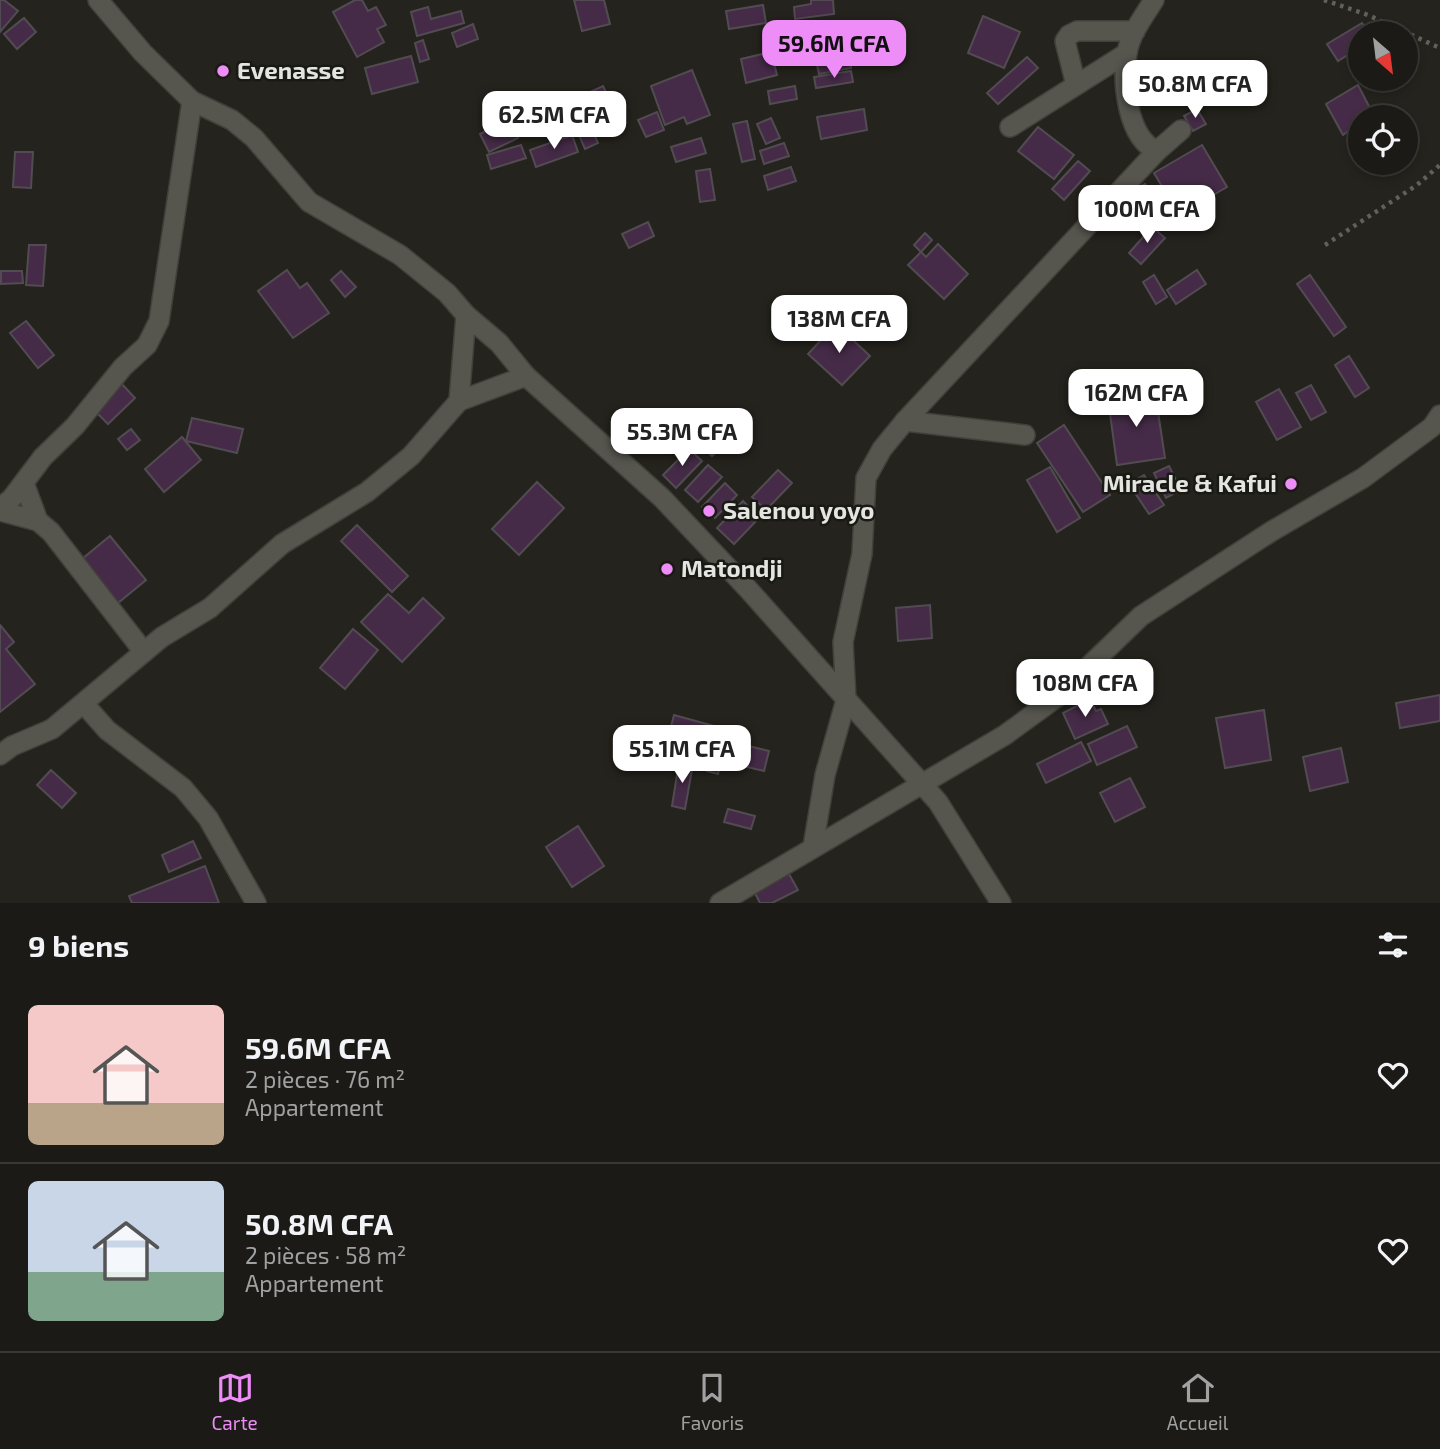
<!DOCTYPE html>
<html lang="fr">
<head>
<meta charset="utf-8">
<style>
  :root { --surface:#1b1a16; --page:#282723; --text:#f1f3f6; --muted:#a0a1a1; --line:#393835; --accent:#ee8cf8 }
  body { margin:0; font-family:"Exo 2",sans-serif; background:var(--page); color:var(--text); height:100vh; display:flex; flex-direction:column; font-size:26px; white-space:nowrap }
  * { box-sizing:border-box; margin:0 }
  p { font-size:23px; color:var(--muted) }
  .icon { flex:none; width:38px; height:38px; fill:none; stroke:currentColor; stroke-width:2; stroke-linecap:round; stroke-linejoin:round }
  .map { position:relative; height:903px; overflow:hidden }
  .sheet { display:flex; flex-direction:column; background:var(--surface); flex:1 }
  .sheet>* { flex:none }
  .needle { width:46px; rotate:152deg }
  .controls { position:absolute; left:1348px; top:21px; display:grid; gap:14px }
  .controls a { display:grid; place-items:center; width:70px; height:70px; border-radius:50%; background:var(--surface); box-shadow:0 4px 10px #0003,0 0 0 2px var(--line); font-size:35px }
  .price { position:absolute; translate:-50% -60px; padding:0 16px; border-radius:14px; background:#fff; color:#222; font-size:23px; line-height:46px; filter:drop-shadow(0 2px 4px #0008) }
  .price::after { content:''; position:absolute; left:50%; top:42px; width:21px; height:16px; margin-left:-10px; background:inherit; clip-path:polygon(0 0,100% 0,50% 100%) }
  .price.on { background:var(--accent); color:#111 }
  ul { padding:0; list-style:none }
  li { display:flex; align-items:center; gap:21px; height:175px; padding:0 28px }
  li+li { border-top:2px solid var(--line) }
  li span { display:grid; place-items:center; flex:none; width:196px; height:140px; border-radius:10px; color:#555 }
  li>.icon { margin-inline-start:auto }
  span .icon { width:84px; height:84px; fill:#fffc; stroke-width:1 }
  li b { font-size:30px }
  h2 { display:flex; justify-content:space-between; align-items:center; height:84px; padding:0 28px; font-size:30px }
  .tab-bar { display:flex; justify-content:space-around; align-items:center; height:98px; border-top:2px solid var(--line); background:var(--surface); font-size:19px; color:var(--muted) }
  .tab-bar a { display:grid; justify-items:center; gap:4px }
  .tab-bar .on { color:var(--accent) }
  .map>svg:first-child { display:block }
  .building { fill:#452b47; stroke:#524c52; stroke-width:2 }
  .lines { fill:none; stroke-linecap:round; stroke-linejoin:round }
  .street-casing { stroke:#41413b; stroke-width:22 }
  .path { stroke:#61605b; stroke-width:4.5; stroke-dasharray:3.5 5; stroke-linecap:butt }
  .street { stroke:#56564f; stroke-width:19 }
  .poi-dot { fill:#ee8cf8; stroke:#1a1a14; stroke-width:2.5 }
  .labels { text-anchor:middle; stroke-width:5; stroke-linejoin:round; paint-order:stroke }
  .poi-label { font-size:24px; font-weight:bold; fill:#e4e4e0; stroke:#1a1a14; text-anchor:start }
</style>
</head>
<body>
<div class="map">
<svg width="1440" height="903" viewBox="0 0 1440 903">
  <rect width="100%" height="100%" fill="#24231d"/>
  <g class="building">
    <path d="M 0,0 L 4,0 L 18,11 L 0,32 Z"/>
    <path d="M 355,0 L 362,0 L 368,11 L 376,7 L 386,25 L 377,29 L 384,42 L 357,57 L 333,12 Z"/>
    <path d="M 574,0 L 604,0 L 610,24 L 582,31 Z"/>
    <path d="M 811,0 L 833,0 L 834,14 L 795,19 L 794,7 L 811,4 Z"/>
    <path d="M 763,5 L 766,23 L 729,29 L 726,11 Z"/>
    <path d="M 428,7 L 431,19 L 461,11 L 464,23 L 417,36 L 411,12 Z"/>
    <path d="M 983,16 L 1020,32 L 1004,68 L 968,53 Z"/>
    <path d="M 24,18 L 36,32 L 17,49 L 4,34 Z"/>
    <path d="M 1362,23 L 1369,33 L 1360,33 L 1360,47 L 1338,61 L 1327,44 Z"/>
    <path d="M 473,24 L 478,39 L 457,47 L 452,33 Z"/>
    <path d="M 423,40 L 429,59 L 420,62 L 415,43 Z"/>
    <path d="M 846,41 L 851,68 L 819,74 L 813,47 Z"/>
    <path d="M 771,52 L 777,75 L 746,83 L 741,59 Z"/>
    <path d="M 411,56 L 418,82 L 372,94 L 365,68 Z"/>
    <path d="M 1027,57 L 1038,68 L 998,104 L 987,93 Z"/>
    <path d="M 692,70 L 710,115 L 687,124 L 684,117 L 665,125 L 651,86 Z"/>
    <path d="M 851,71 L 853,82 L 816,88 L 814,77 Z"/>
    <path d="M 1358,85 L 1372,112 L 1366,117 L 1360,117 L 1360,122 L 1343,135 L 1326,104 Z"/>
    <path d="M 603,86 L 608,96 L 593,104 L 588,93 Z"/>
    <path d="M 795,86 L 797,99 L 770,104 L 768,91 Z"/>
    <path d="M 614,103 L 619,114 L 602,122 L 597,111 Z"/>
    <path d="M 583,109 L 598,143 L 585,149 L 570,115 Z"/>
    <path d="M 864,109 L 867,130 L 821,139 L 817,117 Z"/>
    <path d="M 1197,109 L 1206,124 L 1193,131 L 1184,116 Z"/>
    <path d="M 657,112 L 664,130 L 646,137 L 638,120 Z"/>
    <path d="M 532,116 L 538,129 L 529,133 L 523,120 Z"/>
    <path d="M 771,118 L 780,138 L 766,144 L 757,124 Z"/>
    <path d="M 509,120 L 518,138 L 489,152 L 480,134 Z"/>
    <path d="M 747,121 L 755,159 L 742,162 L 733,124 Z"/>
    <path d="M 1038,127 L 1074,155 L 1054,179 L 1018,151 Z"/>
    <path d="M 572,135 L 578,152 L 536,167 L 530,150 Z"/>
    <path d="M 701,138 L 706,153 L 676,162 L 671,147 Z"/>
    <path d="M 784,143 L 789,156 L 764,164 L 760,151 Z"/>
    <path d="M 521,145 L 526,158 L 491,169 L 487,155 Z"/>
    <path d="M 1202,145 L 1227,187 L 1179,215 L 1154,173 Z"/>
    <path d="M 15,152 L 33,152 L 31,188 L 13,187 Z"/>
    <path d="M 1078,161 L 1090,171 L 1064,200 L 1052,189 Z"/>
    <path d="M 1376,163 L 1397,163 L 1400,168 L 1384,176 Z"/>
    <path d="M 791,167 L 796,181 L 768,190 L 764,176 Z"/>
    <path d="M 710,169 L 715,200 L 700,202 L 696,171 Z"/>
    <path d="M 1145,184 L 1162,216 L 1149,223 L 1132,191 Z"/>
    <path d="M 648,222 L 654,236 L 629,248 L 622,234 Z"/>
    <path d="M 1152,227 L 1165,238 L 1141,264 L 1129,253 Z"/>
    <path d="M 925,233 L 932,240 L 921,252 L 914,245 Z"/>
    <path d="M 938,244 L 968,274 L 944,299 L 908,265 L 921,252 L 926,257 Z"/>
    <path d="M 29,245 L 46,245 L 43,286 L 26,285 Z"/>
    <path d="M 287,270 L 300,288 L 307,283 L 329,313 L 293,338 L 258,291 Z"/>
    <path d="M 1197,270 L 1206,284 L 1176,304 L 1167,290 Z"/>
    <path d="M 1,271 L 22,271 L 23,283 L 1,284 Z"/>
    <path d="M 341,271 L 356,287 L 345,297 L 331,280 Z"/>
    <path d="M 1154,275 L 1167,297 L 1156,304 L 1143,282 Z"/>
    <path d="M 1310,275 L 1346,327 L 1334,336 L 1297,284 Z"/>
    <path d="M 26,321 L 54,355 L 38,368 L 10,333 Z"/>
    <path d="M 836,324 L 870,356 L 842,385 L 808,354 Z"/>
    <path d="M 1349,356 L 1369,388 L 1355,397 L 1335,365 Z"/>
    <path d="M 121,383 L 135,398 L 108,424 L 93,409 Z"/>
    <path d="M 1311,385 L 1326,412 L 1311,420 L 1296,393 Z"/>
    <path d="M 1279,389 L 1301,427 L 1277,440 L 1256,402 Z"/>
    <path d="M 1155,392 L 1165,458 L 1117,465 L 1108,399 Z"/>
    <path d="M 726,414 L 740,428 L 712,456 L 698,442 Z"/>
    <path d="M 192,418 L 243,429 L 237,453 L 186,441 Z"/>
    <path d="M 1064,425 L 1110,495 L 1083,512 L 1037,443 Z"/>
    <path d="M 131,429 L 140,440 L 127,450 L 118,439 Z"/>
    <path d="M 182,437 L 201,460 L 164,492 L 145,469 Z"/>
    <path d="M 689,449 L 702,461 L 676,488 L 663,475 Z"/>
    <path d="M 708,465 L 722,477 L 698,502 L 685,490 Z"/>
    <path d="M 1169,466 L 1181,490 L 1166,498 L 1154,473 Z"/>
    <path d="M 1050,467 L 1080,518 L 1057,532 L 1027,480 Z"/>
    <path d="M 778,470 L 792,483 L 766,510 L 752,497 Z"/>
    <path d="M 1144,475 L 1164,505 L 1149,514 L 1129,484 Z"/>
    <path d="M 537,482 L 564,508 L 519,555 L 492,529 Z"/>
    <path d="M 725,483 L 737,495 L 715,518 L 702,507 Z"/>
    <path d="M 743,501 L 759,518 L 734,544 L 717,528 Z"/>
    <path d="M 357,525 L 408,576 L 392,592 L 341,541 Z"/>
    <path d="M 110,536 L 146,580 L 118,603 L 82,559 Z"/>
    <path d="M 388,594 L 409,613 L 423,598 L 444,618 L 402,662 L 361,622 Z"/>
    <path d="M 930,605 L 932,638 L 898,641 L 896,608 Z"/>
    <path d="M 0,625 L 14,642 L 6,649 L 35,684 L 0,712 Z"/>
    <path d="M 353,629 L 378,650 L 345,689 L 320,668 Z"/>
    <path d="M 1440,695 L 1440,721 L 1400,728 L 1396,703 Z"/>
    <path d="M 1090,699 L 1096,711 L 1101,709 L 1108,724 L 1075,739 L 1063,713 Z"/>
    <path d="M 1264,710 L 1271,760 L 1225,768 L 1216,718 Z"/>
    <path d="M 674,715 L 714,726 L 705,760 L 665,750 Z"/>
    <path d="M 1127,726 L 1137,747 L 1097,765 L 1088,744 Z"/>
    <path d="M 716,738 L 769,751 L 764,771 L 730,763 L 731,757 L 723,755 L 718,774 L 707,771 Z"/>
    <path d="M 1081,742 L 1091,761 L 1046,783 L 1037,764 Z"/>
    <path d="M 1341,748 L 1348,782 L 1310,791 L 1303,757 Z"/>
    <path d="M 679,762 L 693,764 L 685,809 L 672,806 Z"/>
    <path d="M 51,770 L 76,793 L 62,808 L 37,785 Z"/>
    <path d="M 1130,778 L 1145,807 L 1115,822 L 1100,793 Z"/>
    <path d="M 728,809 L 755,816 L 751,829 L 724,822 Z"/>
    <path d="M 578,826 L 604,866 L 572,887 L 546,847 Z"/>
    <path d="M 193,841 L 201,858 L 169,872 L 162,855 Z"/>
    <path d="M 205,866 L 219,903 L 132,903 L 129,896 Z"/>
    <path d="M 789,874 L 798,890 L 772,903 L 760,903 L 754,891 Z"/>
  </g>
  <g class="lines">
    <defs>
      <g id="street">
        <path d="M 98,0 L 143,53 L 192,101 L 232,120 L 254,138 L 309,202 L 400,255 L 447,293 L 466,315 L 499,343 L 526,376 L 662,498 L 748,589 L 938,802 L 1001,903"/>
        <path d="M 1154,0 C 1144,16 1130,34 1127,53 C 1122,82 1127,138 1157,151 L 1181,130"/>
        <path d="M 1076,85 L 1065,41 L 1069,35 L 1077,31 L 1135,31"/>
        <path d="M 1010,127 L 1127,53"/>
        <path d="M 459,401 L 526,376"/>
        <path d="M 905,421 L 1025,435"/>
        <path d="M 24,483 L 38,521"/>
        <path d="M 0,508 L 12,498 L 43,457 L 75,426 L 123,367 L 147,345 L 159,321 L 192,101"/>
        <path d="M 0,511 L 38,521 L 51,532 L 144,652"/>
        <path d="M 84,704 L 107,730 L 183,788 L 208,818 L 256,903"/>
        <path d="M 0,755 L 12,746 L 52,729 L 162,637 L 210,608 L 282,544 L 367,492 L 411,456 L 459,401 L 466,315"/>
        <path d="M 813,847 L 825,775 L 846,700 L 843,642 L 862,554 L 866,478 L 882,449 L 905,421 L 1157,151"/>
        <path d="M 720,903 L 1005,735 L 1057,697 L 1141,616 L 1272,531 L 1363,478 L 1432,427 L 1440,415"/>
      </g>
    </defs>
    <use href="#street" class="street-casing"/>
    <g class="path">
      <path d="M 1324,0 L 1368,15 L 1440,48"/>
      <path d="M 1325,245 L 1417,185 L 1440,165"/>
    </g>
    <use href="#street" class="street"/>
  </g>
  <g class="poi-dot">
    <circle cx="223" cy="71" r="7"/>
    <circle cx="1291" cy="484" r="7"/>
    <circle cx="709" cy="511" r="7"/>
    <circle cx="667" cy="569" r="7"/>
  </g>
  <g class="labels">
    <g class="poi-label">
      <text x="237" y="79">Evenasse</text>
      <text x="1277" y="492" text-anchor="end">Miracle &amp; Kafui</text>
      <text x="723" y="519">Salenou yoyo</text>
      <text x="681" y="577">Matondji</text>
    </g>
  </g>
</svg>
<div class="controls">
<a><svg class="needle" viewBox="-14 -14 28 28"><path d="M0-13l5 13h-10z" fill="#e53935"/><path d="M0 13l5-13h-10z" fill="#a0a1a1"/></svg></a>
<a><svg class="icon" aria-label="locate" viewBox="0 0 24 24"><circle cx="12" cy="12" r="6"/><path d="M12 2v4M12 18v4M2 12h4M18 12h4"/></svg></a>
</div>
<b class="price on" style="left:834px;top:80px">59.6M CFA</b>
<b class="price" style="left:1195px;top:120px">50.8M CFA</b>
<b class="price" style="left:554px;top:151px">62.5M CFA</b>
<b class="price" style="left:1147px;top:245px">100M CFA</b>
<b class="price" style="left:839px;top:355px">138M CFA</b>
<b class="price" style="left:1136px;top:429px">162M CFA</b>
<b class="price" style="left:682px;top:468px">55.3M CFA</b>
<b class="price" style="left:1085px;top:719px">108M CFA</b>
<b class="price" style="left:682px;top:785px">55.1M CFA</b>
</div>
<section class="sheet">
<h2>9 biens<svg class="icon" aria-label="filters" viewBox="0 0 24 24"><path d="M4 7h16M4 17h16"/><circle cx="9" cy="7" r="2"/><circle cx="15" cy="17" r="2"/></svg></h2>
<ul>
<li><span style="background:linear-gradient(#f6c9c9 70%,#b9a48a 0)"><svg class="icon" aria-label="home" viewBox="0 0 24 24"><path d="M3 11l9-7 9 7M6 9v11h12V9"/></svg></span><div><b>59.6M CFA</b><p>2 pièces · 76 m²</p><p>Appartement</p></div><svg class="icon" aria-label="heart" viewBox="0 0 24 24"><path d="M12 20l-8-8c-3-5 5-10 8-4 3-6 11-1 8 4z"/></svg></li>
<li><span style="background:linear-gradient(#c9d6e8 65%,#7fa58c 0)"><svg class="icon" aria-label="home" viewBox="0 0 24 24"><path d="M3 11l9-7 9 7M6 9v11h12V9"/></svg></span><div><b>50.8M CFA</b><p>2 pièces · 58 m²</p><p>Appartement</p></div><svg class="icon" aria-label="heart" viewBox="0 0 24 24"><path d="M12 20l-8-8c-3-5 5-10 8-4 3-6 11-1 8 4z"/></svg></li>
</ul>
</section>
<nav class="tab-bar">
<a class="on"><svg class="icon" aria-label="map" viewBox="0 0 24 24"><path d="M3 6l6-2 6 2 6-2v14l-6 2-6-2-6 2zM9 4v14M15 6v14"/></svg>Carte</a>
<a><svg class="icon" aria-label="saved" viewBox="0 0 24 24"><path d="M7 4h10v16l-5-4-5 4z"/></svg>Favoris</a>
<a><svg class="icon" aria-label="home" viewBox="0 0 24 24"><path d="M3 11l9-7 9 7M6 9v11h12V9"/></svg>Accueil</a>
</nav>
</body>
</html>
